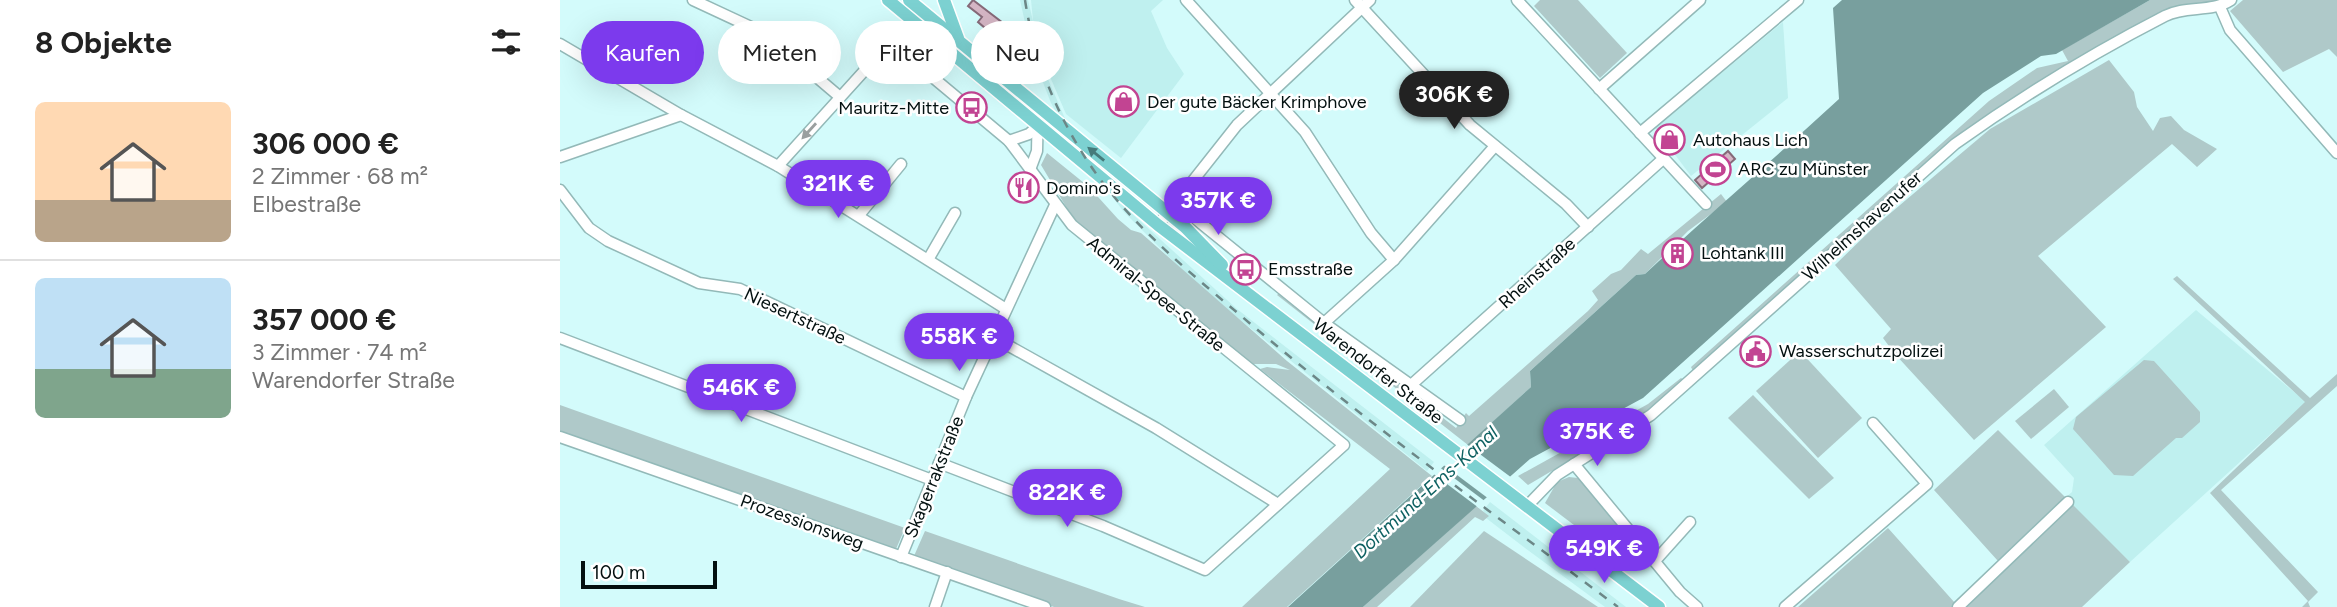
<!DOCTYPE html>
<html lang="de">
<head>
<meta charset="utf-8">
<style>
  :root { --surface:#fff; --page:#f6f6f6; --text:#222; --muted:#767676; --line:#e0e0e0; --accent:#7c3aed }
  body { margin:0; font-family:Figtree,sans-serif; background:var(--page); color:var(--text); height:100vh; display:flex; flex-direction:column; font-size:26px; white-space:nowrap }
  * { box-sizing:border-box; margin:0 }
  p { font-size:23px; color:var(--muted) }
  .icon { flex:none; width:38px; height:38px; fill:none; stroke:currentColor; stroke-width:2; stroke-linecap:round; stroke-linejoin:round }
  .map { position:relative; flex:1; overflow:hidden }
  .details { display:flex; flex-direction:column; background:var(--surface); width:560px }
  .details>* { flex:none }
  .hud { position:absolute; left:21px; top:21px; width:665px; height:63px; display:flex; gap:14px }
  .scale { position:absolute; left:21px; bottom:18px; width:136px; box-sizing:border-box; padding-left:7px; border:4px solid #031010; border-top:0; font-size:19px; line-height:24px; white-space:nowrap; color:#031010; -webkit-text-stroke:5px #fff; paint-order:stroke }
  .price { position:absolute; translate:-50% -60px; padding:0 16px; border-radius:24px; background:var(--accent); color:#fff; font-size:23px; line-height:46px; filter:drop-shadow(0 2px 4px #0008) }
  .price::after { content:''; position:absolute; left:50%; top:42px; width:21px; height:16px; margin-left:-10px; background:inherit; clip-path:polygon(0 0,100% 0,50% 100%) }
  .price.selected { background:#222; color:#fff }
  ul { padding:0; list-style:none }
  li { display:flex; align-items:center; gap:21px; height:175px; padding:0 35px }
  li+li { border-top:2px solid var(--line) }
  li span { display:grid; place-items:center; flex:none; width:196px; height:140px; border-radius:10px; color:#555 }
  li>.icon { margin-inline-start:auto }
  span .icon { width:84px; height:84px; fill:#fffc; stroke-width:1 }
  li b { font-size:30px }
  h2 { display:flex; justify-content:space-between; align-items:center; height:84px; padding:0 35px; font-size:30px }
  .pill { padding:0 24px; border-radius:32px; background:var(--surface); box-shadow:0 7px 28px #0002; font-size:24px; line-height:63px }
  .pill.selected { background:var(--accent); color:#fff }
  main { display:flex; flex:1; min-height:0 }
  .map>svg:first-child { display:block }
  .built { fill:#bff0ef }
  .green { fill:#afc9c9 }
  .water { fill:#789f9e }
  .pier { fill:#d3fbfb }
  .building { fill:#d4b5c4; stroke:#866a79; stroke-width:2 }
  .lines { fill:none; stroke-linecap:round; stroke-linejoin:round }
  .minor-casing { stroke:#93b9b8; stroke-width:13 }
  .major-casing { stroke:#fff; stroke-width:15 }
  .minor { stroke:#fff; stroke-width:10 }
  .major { stroke:#7cd1d1; stroke-width:12 }
  .rail { stroke:#6c8787; stroke-width:2.5; stroke-dasharray:9 9; stroke-linecap:butt }
  .oneway { fill:#9a9f9f }
  .oneway2 { fill:#467a7a }
  .labels { text-anchor:middle; stroke-width:5; stroke-linejoin:round; paint-order:stroke }
  .poi-label { font-size:18px; fill:#031010; stroke:#fff; text-anchor:start }
  .street-label { font-size:18px; fill:#031010; stroke:#fff }
  .water-label { font-size:19px; font-style:italic; fill:#0e6162; stroke:#fff }
</style>
</head>
<body>
<main>
<section class="details">
<h2>8 Objekte<svg class="icon" aria-label="filters" viewBox="0 0 24 24"><path d="M4 7h16M4 17h16"/><circle cx="9" cy="7" r="2"/><circle cx="15" cy="17" r="2"/></svg></h2>
<ul>
<li><span style="background:linear-gradient(#ffd9b3 70%,#b9a48a 0)"><svg class="icon" aria-label="home" viewBox="0 0 24 24"><path d="M3 11l9-7 9 7M6 9v11h12V9"/></svg></span><div><b>306 000 €</b><p>2 Zimmer · 68 m²</p><p>Elbestraße</p></div></li>
<li><span style="background:linear-gradient(#bfe0f5 65%,#7fa58c 0)"><svg class="icon" aria-label="home" viewBox="0 0 24 24"><path d="M3 11l9-7 9 7M6 9v11h12V9"/></svg></span><div><b>357 000 €</b><p>3 Zimmer · 74 m²</p><p>Warendorfer Straße</p></div></li>
</ul>
</section>
<div class="map">
<svg width="1777" height="607" viewBox="0 0 1777 607">
  <rect width="100%" height="100%" fill="#d3fbfb"/>
  <g class="built">
    <path d="M 460,0 L 468,0 L 485,72 L 506,121 L 530,161 L 568,210 L 677,309 L 874,462 L 867,471 L 636,284 L 563,211 L 512,141 L 491,103 L 472,54 Z"/>
    <path d="M 471,0 L 603,0 L 591,11 L 607,48 L 624,74 L 561,158 L 506,114 L 488,72 L 473,20 Z"/>
    <path d="M 1223,22 L 1228,98 L 1131,176 L 1095,128 Z"/>
    <path d="M 1636,310 L 1746,402 L 1570,562 L 1504,499 L 1512,492 L 1514,478 L 1484,445 Z"/>
    <path d="M 930,502 L 1066,607 L 1045,607 L 965,548 L 926,518 L 928,516 L 923,511 Z"/>
  </g>
  <g class="green">
    <path d="M 980,0 L 1018,0 L 1067,53 L 1040,78 L 974,6 Z"/>
    <path d="M 1590,0 L 1662,0 L 1624,5 L 1398,137 L 1133,371 L 1131,367 L 1429,101 L 1477,68 L 1508,61 L 1502,50 Z"/>
    <path d="M 1683,0 L 1777,0 L 1777,57 L 1769,49 L 1723,72 L 1670,11 Z"/>
    <path d="M 1549,60 L 1574,92 L 1577,107 L 1593,131 L 1600,118 L 1611,116 L 1624,130 L 1657,149 L 1637,167 L 1612,144 L 1478,256 L 1546,327 L 1414,440 L 1334,353 L 1323,338 L 1331,329 L 1275,265 L 1314,227 L 1430,129 Z"/>
    <path d="M 487,153 L 529,187 L 558,219 L 571,230 L 581,233 L 727,361 L 872,476 L 727,607 L 682,607 L 830,469 L 700,369 L 707,367 L 730,370 L 716,364 L 693,364 L 514,220 L 481,165 Z"/>
    <path d="M 1161,194 L 1167,202 L 1128,231 L 1085,274 L 1076,275 L 970,371 L 971,387 L 908,445 L 717,295 L 720,292 L 896,428 L 906,413 L 909,416 L 1028,311 L 1038,300 L 1032,291 L 1051,274 L 1061,270 L 1081,249 L 1088,254 Z"/>
    <path d="M 1617,276 L 1750,398 L 1777,374 L 1777,386 L 1661,490 L 1758,592 L 1748,602 L 1750,607 L 1742,607 L 1748,601 L 1650,493 L 1745,402 L 1613,279 Z"/>
    <path d="M 1240,351 L 1302,418 L 1258,458 L 1196,391 Z"/>
    <path d="M 1584,360 L 1594,361 L 1640,412 L 1640,422 L 1622,438 L 1616,438 L 1573,476 L 1554,475 L 1513,429 L 1516,417 Z"/>
    <path d="M 1121,378 L 1124,380 L 1090,413 L 968,485 L 958,476 L 1088,404 Z"/>
    <path d="M 1494,389 L 1509,407 L 1471,439 L 1455,421 Z"/>
    <path d="M 1193,395 L 1274,478 L 1249,499 L 1168,418 Z"/>
    <path d="M 0,405 L 345,528 L 336,549 L 0,432 Z"/>
    <path d="M 1438,430 L 1570,562 L 1522,607 L 1238,607 L 1328,528 L 1395,603 L 1438,561 L 1374,490 Z"/>
    <path d="M 1009,477 L 1018,478 L 1063,529 L 1043,547 L 985,503 L 997,482 Z"/>
    <path d="M 916,506 L 929,516 L 923,521 L 915,517 L 817,607 L 803,607 Z"/>
    <path d="M 365,531 L 559,599 L 585,607 L 494,607 L 354,556 Z"/>
    <path d="M 924,531 L 1038,607 L 850,607 Z"/>
  </g>
  <path class="water" d="M 1282,0 L 1590,0 L 1496,54 L 1481,56 L 1423,93 L 1083,398 L 970,459 L 803,607 L 728,607 L 971,387 L 970,371 L 1076,275 L 1085,274 C 1148,215 1214,159 1279,99 L 1273,8 Z"/>
  <g class="pier">
    <path d="M 905,443 L 952,478 L 929,499 L 881,463 Z"/>
    <path d="M 878,466 L 926,502 L 919,508 L 871,472 Z"/>
  </g>
  <g class="building">
    <path d="M 413,0 L 456,33 L 446,46 L 418,22 L 422,17 L 408,6 Z"/>
    <path d="M 1168,151 L 1175,159 L 1142,188 L 1135,180 Z"/>
  </g>
  <g class="lines">
    <defs>
      <g id="minor">
        <path d="M 133,0 L 206,34 L 280,97"/>
        <path d="M 626,0 L 745,132 L 811,233 L 834,260"/>
        <path d="M 795,0 L 910,125 L 1006,204 L 1028,227"/>
        <path d="M 957,0 L 1146,204"/>
        <path d="M 1660,7 L 1670,30 L 1777,153"/>
        <path d="M 353,21 L 343,44 L 346,55 L 449,141 L 512,225 L 784,445 L 645,570 L 543,526 L 379,463"/>
        <path d="M 0,44 L 121,115 L 218,166 L 446,309"/>
        <path d="M 1039,89 L 1140,0"/>
        <path d="M 1080,133 L 1238,0"/>
        <path d="M 449,141 L 469,134 L 477,127"/>
        <path d="M 0,157 L 121,115"/>
        <path d="M 218,166 L 324,49 L 333,44 L 343,44"/>
        <path d="M 471,167 L 477,151 L 478,107"/>
        <path d="M 0,190 L 29,228 L 48,241 L 139,283 L 180,289 L 406,397"/>
        <path d="M 616,203 L 764,323 L 900,420"/>
        <path d="M 300,214 L 341,164"/>
        <path d="M 598,225 L 677,125 L 810,0"/>
        <path d="M 369,258 L 395,213"/>
        <path d="M 764,323 L 834,260 L 935,146"/>
        <path d="M 433,337 L 596,428 L 718,504"/>
        <path d="M 0,338 L 372,480"/>
        <path d="M 850,386 L 1103,159"/>
        <path d="M 0,437 L 485,607"/>
        <path d="M 1014,464 L 1120,592 L 1137,607"/>
        <path d="M 967,506 L 997,475 L 1091,415 L 1395,144 C 1461,97 1533,53 1605,16 C 1626,5 1651,13 1671,0"/>
        <path d="M 341,557 L 406,397 L 495,205"/>
        <path d="M 1095,561 L 1130,522"/>
        <path d="M 375,607 L 387,572"/>
        <path d="M 1225,607 L 1367,484 L 1313,423"/>
        <path d="M 1398,607 L 1508,502"/>
      </g>
      <g id="major">
        <path d="M 328,0 L 598,225 L 1099,607"/>
        <path d="M 349,0 L 625,227 L 662,265"/>
        <path d="M 384,0 L 398,38"/>
      </g>
    </defs>
    <use href="#minor" class="minor-casing"/>
    <use href="#major" class="major-casing"/>
    <use href="#minor" class="minor"/>
    <use href="#major" class="major"/>
    <path class="rail" d="M 465,0 C 475,65 501,126 540,179 C 582,235 639,280 693,326 C 810,425 935,515 1058,607"/>
  </g>
  <defs><path id="oneway-solid" d="M-6-.8H1V-3.2L6.5 0L1 3.2V.8H-6Z" transform="scale(1.75)"/></defs>
  <use class="oneway" href="#oneway-solid" transform="translate(249 131) rotate(132)"/>
  <use class="oneway2" href="#oneway-solid" transform="translate(536 154) rotate(-141)"/>
  <defs>
    <symbol id="shop-ring" viewBox="-11 -11 22 22"><circle r="9.5" fill="#fff" stroke="#c24492" stroke-width="1.5"/><path d="M-5-2.5h2.3a2.7 3.5 0 0 1 5.4 0H5L5.5 6h-11ZM-1.5-2.5h3a1.5 2.3 0 0 0-3 0Z" fill="#c24492"/></symbol>
    <symbol id="bus-ring" viewBox="-11 -11 22 22"><circle r="9.5" fill="#fff" stroke="#c24492" stroke-width="1.5"/><path d="M-5-6H5V4H4V6H2V4H-2V6H-4V4H-5ZM-3.5-4V0h7V-4ZM-3.5 1.2v1.5H-2V1.2ZM2 1.2v1.5H3.5V1.2Z" fill="#c24492"/></symbol>
    <symbol id="stadium-ring" viewBox="-11 -11 22 22"><circle r="9.5" fill="#fff" stroke="#c24492" stroke-width="1.5"/><path d="M0-5a6.5 5 0 1 0 0 10a6.5 5 0 1 0 0-10ZM-3.5-1.8h7v3.6h-7Z" fill="#c24492"/></symbol>
    <symbol id="restaurant-ring" viewBox="-11 -11 22 22"><circle r="9.5" fill="#fff" stroke="#c24492" stroke-width="1.5"/><path d="M-5-6h1v4h1v-4h1v4h1v-4h1v5L-1.5 .5V6h-2V.5L-5-1ZM5-6V6H3V1.5H1.5Q1.5-4 5-6Z" fill="#c24492"/></symbol>
    <symbol id="building-ring" viewBox="-11 -11 22 22"><circle r="9.5" fill="#fff" stroke="#c24492" stroke-width="1.5"/><path d="M-4-6H4V6H1V3H-1V6H-4ZM-2.5-4.3h1.7v1.8h-1.7ZM.8-4.3h1.7v1.8H.8ZM-2.5-1h1.7V.8h-1.7ZM.8-1h1.7V.8H.8Z" fill="#c24492"/></symbol>
    <symbol id="civic-ring" viewBox="-11 -11 22 22"><circle r="9.5" fill="#fff" stroke="#c24492" stroke-width="1.5"/><path d="M-.6-6.5H3V-4.5H.6V-3L4-1V1h2V6H-6V1h2V-1L-.6-3ZM-1.2 2.5V6h2.4V2.5Z" fill="#c24492"/></symbol>
  </defs>
  <g fill-rule="evenodd">
    <use href="#shop-ring" x="546" y="84" width="35" height="35"/>
    <use href="#bus-ring" x="394" y="90" width="35" height="35"/>
    <use href="#shop-ring" x="1092" y="122" width="35" height="35"/>
    <use href="#stadium-ring" x="1138" y="152" width="35" height="35"/>
    <use href="#restaurant-ring" x="446" y="170" width="35" height="35"/>
    <use href="#building-ring" x="1100" y="236" width="35" height="35"/>
    <use href="#bus-ring" x="668" y="252" width="35" height="35"/>
    <use href="#civic-ring" x="1178" y="334" width="35" height="35"/>
  </g>
  <g class="labels">
    <g class="poi-label">
      <text x="587" y="108">Der gute Bäcker Krimphove</text>
      <text x="389" y="114" text-anchor="end">Mauritz-Mitte</text>
      <text x="1133" y="146">Autohaus Lich</text>
      <text x="1178" y="175">ARC zu Münster</text>
      <text x="486" y="194">Domino's</text>
      <text x="1141" y="259">Lohtank III</text>
      <text x="708" y="275">Emsstraße</text>
      <text x="1219" y="357">Wasserschutzpolizei</text>
    </g>
    <g class="street-label">
      <text transform="translate(1302 226) rotate(-42)" y="6">Wilhelmshavenufer</text>
      <text transform="translate(977 273) rotate(-42)" y="6">Rheinstraße</text>
      <text transform="translate(596 294) rotate(39)" y="6">Admiral-Spee-Straße</text>
      <text transform="translate(235 316) rotate(25)" y="6">Niesertstraße</text>
      <text transform="translate(818 371) rotate(38)" y="6">Warendorfer Straße</text>
      <text transform="translate(374 477) rotate(-68)" y="6">Skagerrakstraße</text>
      <text transform="translate(242 522) rotate(20)" y="6">Prozessionsweg</text>
    </g>
    <g class="water-label">
      <text transform="translate(865 492) rotate(-42)" y="7">Dortmund-Ems-Kanal</text>
    </g>
  </g>
</svg>
<div class="scale">100 m</div>
<b class="price selected" style="left:894px;top:131px">306K €</b>
<b class="price" style="left:278px;top:220px">321K €</b>
<b class="price" style="left:658px;top:237px">357K €</b>
<b class="price" style="left:399px;top:373px">558K €</b>
<b class="price" style="left:181px;top:424px">546K €</b>
<b class="price" style="left:1037px;top:468px">375K €</b>
<b class="price" style="left:507px;top:529px">822K €</b>
<b class="price" style="left:1044px;top:585px">549K €</b>
<div class="hud">
<a class="pill selected">Kaufen</a>
<a class="pill">Mieten</a>
<a class="pill">Filter</a>
<a class="pill">Neu</a>
</div>
</div>
</main>
</body>
</html>
